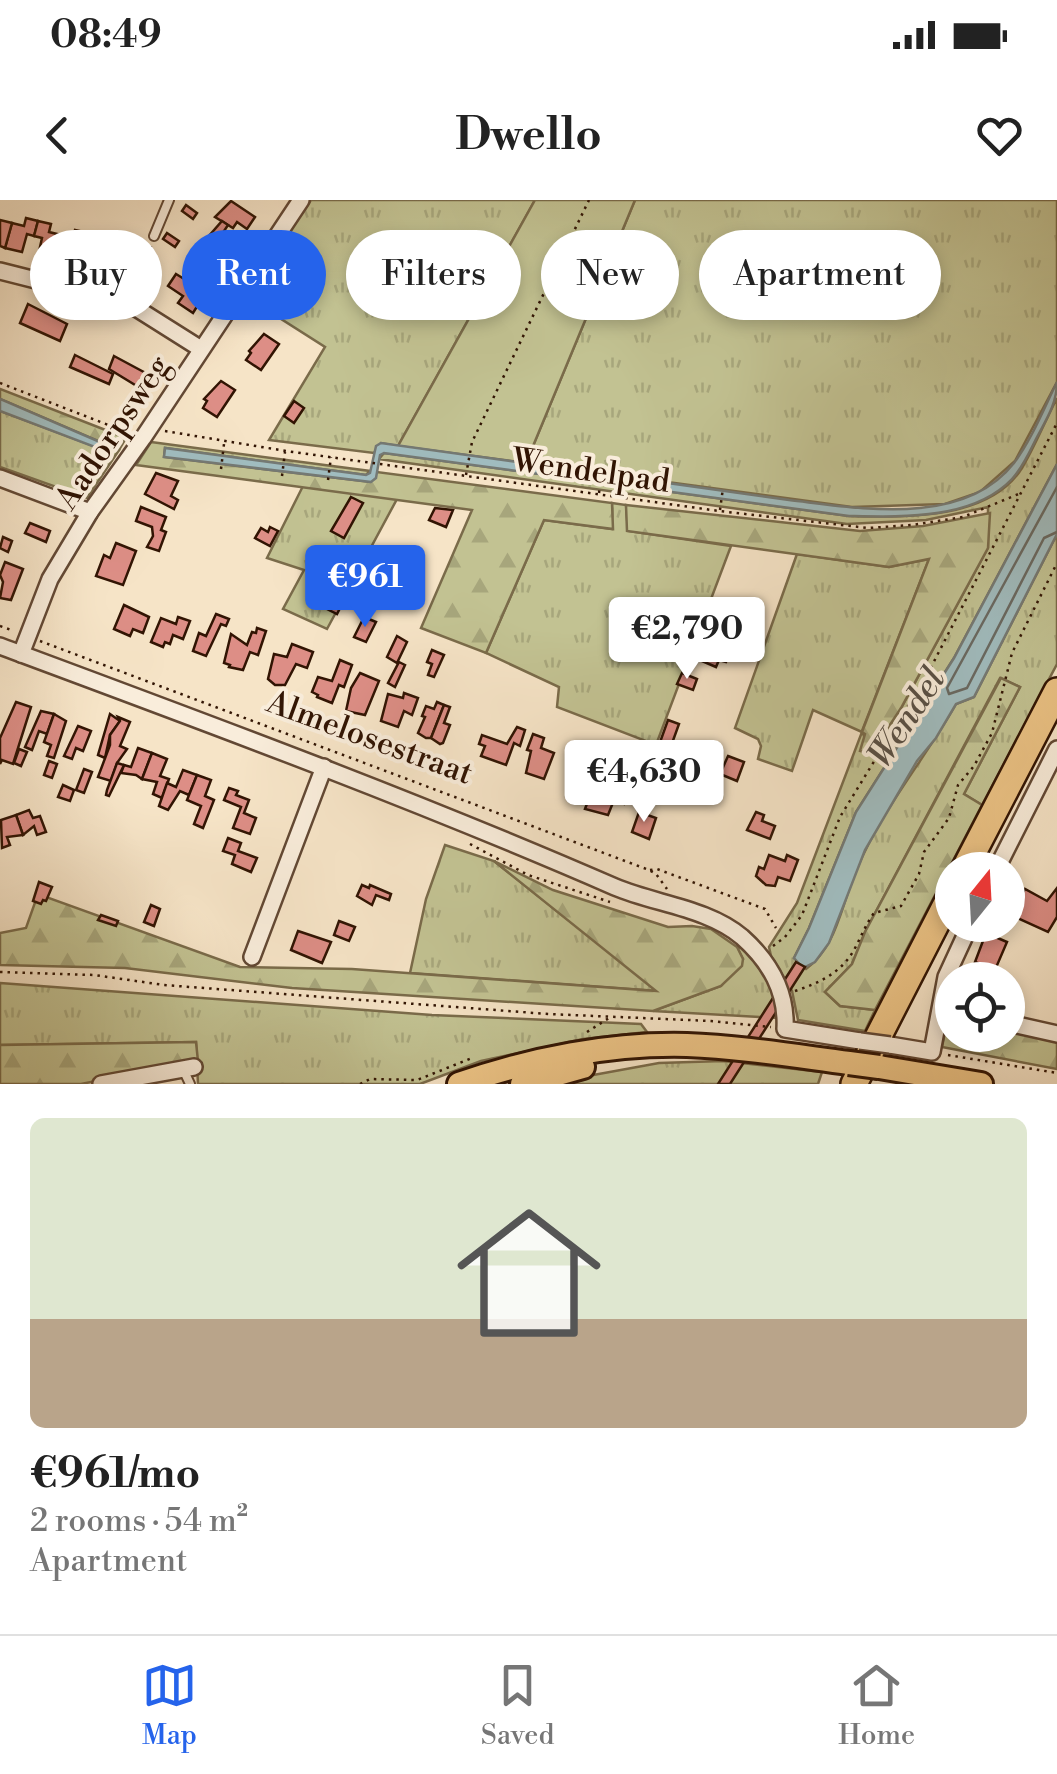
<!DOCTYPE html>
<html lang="en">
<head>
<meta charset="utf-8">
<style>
  :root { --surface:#fff; --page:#f6f6f6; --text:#222; --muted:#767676; --line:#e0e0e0; --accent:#2563eb }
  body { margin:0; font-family:"Libre Bodoni",serif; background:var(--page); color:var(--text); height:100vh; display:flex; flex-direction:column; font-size:38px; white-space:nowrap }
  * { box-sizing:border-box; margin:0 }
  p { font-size:32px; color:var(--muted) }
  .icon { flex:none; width:55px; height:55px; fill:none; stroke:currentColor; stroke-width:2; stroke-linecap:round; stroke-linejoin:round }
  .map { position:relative; height:884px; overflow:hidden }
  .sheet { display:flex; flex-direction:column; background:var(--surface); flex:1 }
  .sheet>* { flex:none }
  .hud { position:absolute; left:30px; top:30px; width:998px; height:90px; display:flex; gap:20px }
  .needle { width:65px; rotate:18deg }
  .buttons { position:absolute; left:935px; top:652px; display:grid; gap:20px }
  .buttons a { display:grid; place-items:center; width:90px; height:90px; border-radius:50%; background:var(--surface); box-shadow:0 5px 15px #0003; font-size:50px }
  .price { position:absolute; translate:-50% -85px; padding:0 22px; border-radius:10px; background:#fff; color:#222; font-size:32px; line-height:65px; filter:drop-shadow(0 2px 5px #0008) }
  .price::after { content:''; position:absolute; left:50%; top:60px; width:30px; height:22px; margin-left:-15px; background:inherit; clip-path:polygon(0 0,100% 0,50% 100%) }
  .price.current { background:var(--accent); color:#fff }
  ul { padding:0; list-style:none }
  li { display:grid; align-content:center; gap:20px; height:530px; padding:0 30px }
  li span { display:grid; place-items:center; height:310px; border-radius:15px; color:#555 }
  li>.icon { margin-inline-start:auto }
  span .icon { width:180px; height:180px; fill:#fffc; stroke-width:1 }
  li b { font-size:42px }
  .tag { padding:0 35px; border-radius:45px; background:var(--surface); box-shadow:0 5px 15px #0003; font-size:35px; line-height:90px }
  .tag.current { background:var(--accent); color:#fff }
  .status { display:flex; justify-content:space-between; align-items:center; height:70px; padding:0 50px; background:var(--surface); direction:ltr }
  .status svg { height:28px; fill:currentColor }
  header { display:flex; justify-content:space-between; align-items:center; height:130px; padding:0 30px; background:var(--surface); font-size:45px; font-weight:700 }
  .tab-bar { display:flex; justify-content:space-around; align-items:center; height:140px; border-top:2px solid var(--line); background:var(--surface); font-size:28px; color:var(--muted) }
  .tab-bar a { display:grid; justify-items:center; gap:5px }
  .tab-bar .current { color:var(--accent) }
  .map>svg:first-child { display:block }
  .grass { fill:url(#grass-tufts); stroke:#7a6b4a; stroke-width:2.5 }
  .forest { fill:url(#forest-firs); stroke:#7a6b4a; stroke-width:2.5 }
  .green { fill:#c2c292; stroke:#7a6b4a; stroke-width:2.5 }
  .water { fill:#a0bcbf; stroke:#747974; stroke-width:2.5 }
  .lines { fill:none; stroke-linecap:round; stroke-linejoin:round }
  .shore { stroke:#686861; stroke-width:2.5 }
  .building { fill:#dd8e86; stroke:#311403; stroke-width:2.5 }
  .service-casing { stroke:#624834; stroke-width:12 }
  .minor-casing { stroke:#624834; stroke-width:20 }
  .primary-casing { stroke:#311403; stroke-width:28 }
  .trunk-casing { stroke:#311403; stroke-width:30 }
  .path { stroke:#311403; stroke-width:2.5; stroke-dasharray:2.5 5; stroke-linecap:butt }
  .service { stroke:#f9eddb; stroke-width:8 }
  .minor { stroke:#f9eddb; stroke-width:15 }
  .primary { stroke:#ebc284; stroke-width:22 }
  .trunk { stroke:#ebc284; stroke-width:25 }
  .minor-bridge-casing { stroke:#624834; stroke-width:20; stroke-linecap:butt }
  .primary-bridge-casing { stroke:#311403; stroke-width:28; stroke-linecap:butt }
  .minor-bridge { stroke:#f9eddb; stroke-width:15 }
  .primary-bridge { stroke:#ebc284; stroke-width:22 }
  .labels { text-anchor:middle; stroke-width:8; stroke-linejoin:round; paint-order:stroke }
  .street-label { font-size:32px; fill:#311403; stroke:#f9eddb }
  .water-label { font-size:35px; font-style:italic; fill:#584f45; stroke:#f9eddb }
</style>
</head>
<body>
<div class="status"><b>08:49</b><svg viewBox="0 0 49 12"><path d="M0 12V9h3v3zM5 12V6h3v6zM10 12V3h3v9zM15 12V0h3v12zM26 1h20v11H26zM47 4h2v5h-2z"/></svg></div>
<header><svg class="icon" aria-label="back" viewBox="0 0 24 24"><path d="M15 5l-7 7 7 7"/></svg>Dwello<svg class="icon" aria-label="heart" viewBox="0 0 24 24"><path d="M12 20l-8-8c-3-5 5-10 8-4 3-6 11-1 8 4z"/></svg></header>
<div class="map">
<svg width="1057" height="884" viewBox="0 0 1057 884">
  <defs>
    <pattern id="grass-tufts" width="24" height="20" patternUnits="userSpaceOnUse" patternTransform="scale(2.5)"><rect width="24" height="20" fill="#c2c292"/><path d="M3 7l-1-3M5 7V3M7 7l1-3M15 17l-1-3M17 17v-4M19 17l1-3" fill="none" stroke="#a7a67c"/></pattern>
    <pattern id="forest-firs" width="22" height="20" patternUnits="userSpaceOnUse" patternTransform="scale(2.5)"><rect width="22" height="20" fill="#c2c292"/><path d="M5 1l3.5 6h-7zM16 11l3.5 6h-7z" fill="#a7a67c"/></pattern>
  </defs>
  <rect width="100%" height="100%" fill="#f6e4c7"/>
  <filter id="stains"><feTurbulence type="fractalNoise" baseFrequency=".002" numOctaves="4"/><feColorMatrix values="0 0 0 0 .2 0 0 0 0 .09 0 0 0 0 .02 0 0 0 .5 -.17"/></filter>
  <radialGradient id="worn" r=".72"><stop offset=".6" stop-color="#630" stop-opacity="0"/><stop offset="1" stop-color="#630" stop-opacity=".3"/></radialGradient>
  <g class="grass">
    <path d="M 311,0 L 535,0 L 398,246 L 381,243 L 374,253 L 269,240 L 325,147 L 245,96 Z"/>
    <path d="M 635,0 L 1057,0 L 1057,182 L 1015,261 L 980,292 L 945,304 L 852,307 L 526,263 Z"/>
    <path d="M 1057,198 L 1057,264 L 954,458 L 856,612 L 809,728 L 794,758 L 806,769 C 833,749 839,717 850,687 C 873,619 921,566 956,504 L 974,497 L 1057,334 L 1057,464 L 982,605 L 964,594 L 1020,487 L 1000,478 L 865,732 L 852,764 L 825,792 L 840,806 L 875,810 L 865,831 L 798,820 L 792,791 L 771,756 L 769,747 L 797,703 L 862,532 L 813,510 L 792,571 L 758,559 L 761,546 L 758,539 L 735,528 L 797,354 L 889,367 L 929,359 L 862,531 L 871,554 L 901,508 L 988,348 L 988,307 L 926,320 L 847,324 L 379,259 L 384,253 L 849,316 C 903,317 989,321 1022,268 C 1035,246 1045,221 1057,198 Z"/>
    <path d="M 0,211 L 99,248 L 100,242 L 92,239 L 119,250 L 87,298 L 0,267 Z"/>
    <path d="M 303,286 L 397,299 L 327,429 L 283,409 L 304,370 L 267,358 Z"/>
    <path d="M 612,303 L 626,305 L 628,331 L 731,346 L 656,545 L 557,507 L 559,487 L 486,453 L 544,320 L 612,329 Z"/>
    <path d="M 445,645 L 494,661 L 658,791 L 410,773 L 426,699 Z"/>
    <path d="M 737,747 L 746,748 L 771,786 L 778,818 L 653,811 L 721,786 L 743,759 Z"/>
    <path d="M 0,783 L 432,815 L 641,824 L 647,832 L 583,839 L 481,861 L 420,884 L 198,884 L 196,842 L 0,845 Z"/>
    <path d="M 723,861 L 822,872 L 818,884 L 544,884 L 659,863 Z"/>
  </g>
  <g class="forest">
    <path d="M 0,189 L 126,238 L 119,250 L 0,199 Z"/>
    <path d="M 151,242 L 370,271 L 366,275 L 165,248 L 164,257 L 370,282 L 377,272 L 612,303 L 613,329 L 544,320 L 486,453 L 421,428 L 472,310 L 136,265 Z"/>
    <path d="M 626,305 L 860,331 L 923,326 L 990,313 L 988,348 L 901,508 L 871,554 L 860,551 L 865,534 L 862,532 L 929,359 L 889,367 L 627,331 Z"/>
    <path d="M 1001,478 L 1020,487 L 964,594 L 982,605 L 875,810 L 840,806 L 825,792 L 852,764 L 865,732 Z"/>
    <path d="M 494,661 L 553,690 L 668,727 L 692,726 L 711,729 L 737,747 L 743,759 L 742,766 L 721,786 L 653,811 L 292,788 L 125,768 L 0,765 L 0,733 L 26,728 L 38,694 L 240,767 L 352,769 L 656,791 Z"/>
    <path d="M 952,824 L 952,835 L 1008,835 L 1008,830 L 1057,841 L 1057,869 L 942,847 L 946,827 Z"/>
    <path d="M 196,842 L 198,861 L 81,884 L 0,884 L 0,845 Z"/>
  </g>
  <path class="green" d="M 535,0 L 635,0 L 526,263 L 398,246 Z"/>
  <g class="water">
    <path d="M 1057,182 C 1057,204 1046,220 1036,239 C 1029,253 1023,267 1012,279 C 973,320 901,317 849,316 L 384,253 L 380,255 L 376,278 L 371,282 L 164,257 L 165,248 L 366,275 L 370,273 L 376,246 L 381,243 L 789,300 C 859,308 963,328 1014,263 C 1032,239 1044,208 1057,182 Z"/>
    <path d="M 0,199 L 100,242 L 100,249 L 0,211 Z"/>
    <path d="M 1057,264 L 1057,334 L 974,497 L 956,504 L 936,538 L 917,561 L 865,650 L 829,743 L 815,762 L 803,768 L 794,758 L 809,728 L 856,612 L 954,458 Z"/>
  </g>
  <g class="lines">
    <path class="shore" d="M 1057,287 L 947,488 L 949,494 L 967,488 L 1044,338 L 1057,332"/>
  </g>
  <g class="building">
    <path d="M 231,1 L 255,17 L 247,29 L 237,22 L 233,28 L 215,17 Z"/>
    <path d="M 186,5 L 197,13 L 193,19 L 182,11 Z"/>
    <path d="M 26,18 L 38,21 L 34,36 L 27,34 L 22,52 L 5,48 L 12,23 L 24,26 Z"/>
    <path d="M 0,20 L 12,23 L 5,48 L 0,46 Z"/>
    <path d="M 38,21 L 51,24 L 49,32 L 61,35 L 55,60 L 38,56 L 42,38 L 34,36 Z"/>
    <path d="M 222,21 L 228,25 L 224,31 L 234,37 L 226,50 L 208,37 Z"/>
    <path d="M 75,30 L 88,33 L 84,48 L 76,46 L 72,64 L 55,60 L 61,35 L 73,38 Z"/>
    <path d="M 88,33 L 101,36 L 99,44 L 111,47 L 105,72 L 88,68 L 92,50 L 84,48 Z"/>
    <path d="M 167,33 L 179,41 L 175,47 L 163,39 Z"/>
    <path d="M 125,42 L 139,45 L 134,67 L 125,65 L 122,76 L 105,72 L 111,47 L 123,50 Z"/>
    <path d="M 206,45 L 224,57 L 218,65 L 223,69 L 211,87 L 199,79 L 207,68 L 196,60 Z"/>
    <path d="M 176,74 L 199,88 L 194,95 L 201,100 L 193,113 L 178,103 L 183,96 L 168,86 Z"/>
    <path d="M 28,104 L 67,124 L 60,141 L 20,123 Z"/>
    <path d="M 264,134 L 279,144 L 261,170 L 246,160 L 251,153 L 249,151 Z"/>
    <path d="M 75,155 L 113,174 L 109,184 L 70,167 Z"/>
    <path d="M 114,156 L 153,177 L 145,191 L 109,169 Z"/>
    <path d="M 221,181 L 235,190 L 217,217 L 203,208 L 207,201 L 204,199 Z"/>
    <path d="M 294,201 L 304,208 L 294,223 L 284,216 Z"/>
    <path d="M 156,273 L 178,281 L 171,296 L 178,300 L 174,309 L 145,294 Z"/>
    <path d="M 351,297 L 363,303 L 344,338 L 331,331 Z"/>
    <path d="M 141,307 L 166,317 L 161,330 L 166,332 L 159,351 L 147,347 L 153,336 L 152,327 L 136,321 Z"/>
    <path d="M 435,308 L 453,310 L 446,327 L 429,320 Z"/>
    <path d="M 30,323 L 50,331 L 46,342 L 25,333 Z"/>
    <path d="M 270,327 L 278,331 L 270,346 L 255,338 L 261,328 L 268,332 Z"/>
    <path d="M 3,337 L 12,341 L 8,352 L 0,348 Z"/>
    <path d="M 116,343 L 136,351 L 123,385 L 96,376 L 104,355 L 110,358 Z"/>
    <path d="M 5,362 L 23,369 L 11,400 L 0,398 L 3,382 L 0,375 Z"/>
    <path d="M 339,378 L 352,384 L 337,414 L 325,408 Z"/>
    <path d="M 124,405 L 149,417 L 143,433 L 133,429 L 130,436 L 114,429 Z"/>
    <path d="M 721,410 L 736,416 L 733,425 L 717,419 Z"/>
    <path d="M 216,414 L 229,419 L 226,426 L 221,424 L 206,456 L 193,451 L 199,433 L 206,436 Z"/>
    <path d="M 178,417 L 190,421 L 183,439 L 173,435 L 170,444 L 165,442 L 163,447 L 151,442 L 161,418 L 176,424 Z"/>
    <path d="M 364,417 L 376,422 L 366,442 L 354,437 Z"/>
    <path d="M 257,428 L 266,431 L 258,455 L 250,452 L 243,470 L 229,467 L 230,465 L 224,463 L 231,434 L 247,445 L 252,432 L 256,433 Z"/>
    <path d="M 397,436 L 407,442 L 397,463 L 387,457 Z"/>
    <path d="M 292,444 L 313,452 L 307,468 L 296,464 L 285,485 L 275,485 L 268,479 L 274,454 L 287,457 Z"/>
    <path d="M 699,446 L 728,458 L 726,462 L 719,460 L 716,467 L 695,458 Z"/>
    <path d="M 432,450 L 444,455 L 434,477 L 428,475 L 432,464 L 427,462 Z"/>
    <path d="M 340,460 L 352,465 L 344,487 L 339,485 L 332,503 L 317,497 L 318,495 L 312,492 L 318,477 L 332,481 Z"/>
    <path d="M 399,462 L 405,465 L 395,487 L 388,483 Z"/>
    <path d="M 360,473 L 379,481 L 365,515 L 346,511 L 351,488 Z"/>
    <path d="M 682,473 L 697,479 L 693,490 L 677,484 Z"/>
    <path d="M 404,493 L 418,498 L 412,515 L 404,511 L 398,527 L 381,521 L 388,494 L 403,498 Z"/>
    <path d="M 16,502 L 31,507 L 13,564 L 2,560 L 0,564 L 0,538 Z"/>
    <path d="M 437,502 L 444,505 L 431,538 L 426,538 L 418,533 L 425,517 L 422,516 L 426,506 L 434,509 Z"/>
    <path d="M 444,505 L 450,507 L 444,523 L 450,525 L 443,543 L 440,544 L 431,538 Z"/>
    <path d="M 41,511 L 54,514 L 47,534 L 39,531 L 32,550 L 25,547 Z"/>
    <path d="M 54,514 L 66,521 L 54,558 L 47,556 L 51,545 L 44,542 Z"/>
    <path d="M 110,514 L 120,521 L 110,535 L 105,558 L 98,555 Z"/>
    <path d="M 118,517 L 130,522 L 120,546 L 127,549 L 117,563 L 111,581 L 98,577 L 110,545 L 110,535 L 120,521 Z"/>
    <path d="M 668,520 L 679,524 L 670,549 L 659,545 Z"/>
    <path d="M 78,526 L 91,531 L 83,551 L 76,548 L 72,559 L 64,556 Z"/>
    <path d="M 517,527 L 525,530 L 520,546 L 514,543 L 506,565 L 481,556 L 485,546 L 479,544 L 482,535 L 507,544 Z"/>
    <path d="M 533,534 L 544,538 L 541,548 L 554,553 L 544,579 L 526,573 L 531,551 L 527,550 Z"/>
    <path d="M 138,548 L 152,553 L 142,579 L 136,575 L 121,573 L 124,565 L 131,567 Z"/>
    <path d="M 19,549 L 27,552 L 21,566 L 14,563 Z"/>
    <path d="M 152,553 L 167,559 L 160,576 L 169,579 L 162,598 L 153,594 L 157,582 L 142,579 Z"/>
    <path d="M 728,556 L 744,562 L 737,581 L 720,574 Z"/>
    <path d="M 49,561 L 57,564 L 52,578 L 44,575 Z"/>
    <path d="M 117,563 L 124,565 L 109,596 L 106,595 L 107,590 Z"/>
    <path d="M 84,569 L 92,572 L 84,593 L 76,590 Z"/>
    <path d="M 183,570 L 197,575 L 189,595 L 180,591 L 168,610 L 159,606 L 167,583 L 176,587 Z"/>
    <path d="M 197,575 L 211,580 L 205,596 L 214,600 L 203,628 L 194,624 L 201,606 L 187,600 Z"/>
    <path d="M 644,576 L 657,580 L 651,598 L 638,593 Z"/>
    <path d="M 603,579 L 630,589 L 624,604 L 614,600 L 608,615 L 585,609 L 588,601 L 584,594 L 587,591 L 593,593 Z"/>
    <path d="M 63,585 L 74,590 L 70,601 L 58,597 Z"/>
    <path d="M 229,588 L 238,591 L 236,595 L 249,600 L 244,613 L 256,618 L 250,634 L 233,628 L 241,607 L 224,600 Z"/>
    <path d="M 29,610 L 33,618 L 40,616 L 46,632 L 37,635 L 34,626 L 23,635 L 16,615 Z"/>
    <path d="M 639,612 L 656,618 L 649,639 L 632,632 Z"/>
    <path d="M 756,612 L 764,615 L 762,621 L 775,626 L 770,639 L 747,630 Z"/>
    <path d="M 16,615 L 23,635 L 7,637 L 10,645 L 2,648 L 1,620 Z"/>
    <path d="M 228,638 L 241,643 L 238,651 L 257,658 L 251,672 L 232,664 L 235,655 L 223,651 Z"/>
    <path d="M 769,655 L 785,661 L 787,655 L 798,660 L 790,681 L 778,677 L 775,686 L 766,685 L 756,676 L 759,667 L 764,669 Z"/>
    <path d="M 39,682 L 52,687 L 46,701 L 43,700 L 41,704 L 33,701 Z"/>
    <path d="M 362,685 L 369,688 L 370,685 L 391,694 L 389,700 L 376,695 L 372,705 L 357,696 Z"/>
    <path d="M 1057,688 L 1057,717 L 1048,732 L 1011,715 L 1025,689 L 1047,701 Z"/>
    <path d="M 151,705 L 160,709 L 154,726 L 144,722 Z"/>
    <path d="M 101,715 L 118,721 L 116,726 L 98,720 Z"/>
    <path d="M 339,721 L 355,727 L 349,741 L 334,735 Z"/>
    <path d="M 298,731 L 331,742 L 322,763 L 291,750 Z"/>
    <path d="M 986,733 L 1007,742 L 995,770 L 975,762 Z"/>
    <path d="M 796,762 L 805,767 L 730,884 L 718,884 Z"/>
  </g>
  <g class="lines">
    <defs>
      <g id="service">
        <path d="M 154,36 L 169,0"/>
        <path d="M 183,869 L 190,884"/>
      </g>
      <g id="minor">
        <path d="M 0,71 L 111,99 L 136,108 L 201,149"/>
        <path d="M 0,278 L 90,312"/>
        <path d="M 0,446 C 207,523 413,599 615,687 C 655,704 708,708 742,737 C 770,762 787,791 785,829 L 860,841"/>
        <path d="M 21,454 L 50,379 L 90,312 L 143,238 L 301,0"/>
        <path d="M 996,670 L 1057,549"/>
        <path d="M 252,757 L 324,567"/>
        <path d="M 1008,823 L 1057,834"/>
        <path d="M 890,845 L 932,852 L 946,777 L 970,725"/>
        <path d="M 101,884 L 194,867"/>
      </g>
      <g id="primary">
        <path d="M 879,867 L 981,884"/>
        <path d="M 459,884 C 530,859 612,843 687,845 C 741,847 795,856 849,863"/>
        <path d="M 522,884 L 583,867"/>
      </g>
      <g id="trunk">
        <path d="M 964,670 L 1057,491"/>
        <path d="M 854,884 L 952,693"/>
      </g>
    </defs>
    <use href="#service" class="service-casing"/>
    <use href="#minor" class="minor-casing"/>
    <use href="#primary" class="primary-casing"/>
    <use href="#trunk" class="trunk-casing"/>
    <g class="path">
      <path d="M 140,92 L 151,46"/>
      <path d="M 0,183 L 129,233"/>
      <path d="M 165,231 L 286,251 L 719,311 L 868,328 L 912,325 L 963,317 L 1021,293"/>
      <path d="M 221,269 L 224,244"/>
      <path d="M 466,275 L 472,242 L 589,0"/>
      <path d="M 282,276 L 285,252"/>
      <path d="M 328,280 L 331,257"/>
      <path d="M 599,293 L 602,271"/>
      <path d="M 720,310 L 723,288"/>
      <path d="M 0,426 L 14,431"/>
      <path d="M 40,441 L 649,670 L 656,674 L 667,689"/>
      <path d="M 470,644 L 528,675 L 610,702"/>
      <path d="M 650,670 L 657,669 L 765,709 L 776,728"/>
      <path d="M 773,746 L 785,737 L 802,715 L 840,617 L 927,475 L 1057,223"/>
      <path d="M 0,772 L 94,775 L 164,785 L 548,814 L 711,821 L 771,827"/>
      <path d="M 795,791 C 819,783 841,773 854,750 C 861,737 866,724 874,713 L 901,706 L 919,674 L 924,652 L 949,618 L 958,585 L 974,566 L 992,533 L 1012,453 L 1057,363"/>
      <path d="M 587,832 L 609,818"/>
      <path d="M 948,855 L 1057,873"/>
      <path d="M 360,884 L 370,879 L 417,880 L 472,858"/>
    </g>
    <use href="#service" class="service"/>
    <use href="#minor" class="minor"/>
    <use href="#primary" class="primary"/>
    <use href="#trunk" class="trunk"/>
    <defs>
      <path id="minor-bridge" d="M 860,841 L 890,845"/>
      <path id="primary-bridge" d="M 849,863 L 879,867"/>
    </defs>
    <use href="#minor-bridge" class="minor-bridge-casing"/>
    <use href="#primary-bridge" class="primary-bridge-casing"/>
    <use href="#minor-bridge" class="minor-bridge"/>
    <use href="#primary-bridge" class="primary-bridge"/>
  </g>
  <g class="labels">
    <g class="street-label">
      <text transform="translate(112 232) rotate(-56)" y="11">Aadorpsweg</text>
      <text transform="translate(591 270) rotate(8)" y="11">Wendelpad</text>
      <text transform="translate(370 537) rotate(20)" y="11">Almelosestraat</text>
    </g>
    <g class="water-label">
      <text transform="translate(906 517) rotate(-57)" y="12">Wendel</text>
    </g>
  </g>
  <rect width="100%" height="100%" filter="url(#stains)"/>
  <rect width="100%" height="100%" fill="url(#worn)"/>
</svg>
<div class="buttons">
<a><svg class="needle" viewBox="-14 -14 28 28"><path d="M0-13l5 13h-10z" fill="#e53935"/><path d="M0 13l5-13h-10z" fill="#767676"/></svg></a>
<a><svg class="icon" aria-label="locate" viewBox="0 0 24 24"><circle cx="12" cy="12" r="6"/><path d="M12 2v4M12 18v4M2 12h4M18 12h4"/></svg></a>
</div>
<b class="price current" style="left:365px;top:430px">€961</b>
<b class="price" style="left:687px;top:482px">€2,790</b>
<b class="price" style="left:644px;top:625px">€4,630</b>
<div class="hud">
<a class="tag">Buy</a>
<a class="tag current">Rent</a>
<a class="tag">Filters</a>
<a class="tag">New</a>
<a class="tag">Apartment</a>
</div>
</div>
<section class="sheet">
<ul>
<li><span style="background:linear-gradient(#dfe7d0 65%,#b9a48a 0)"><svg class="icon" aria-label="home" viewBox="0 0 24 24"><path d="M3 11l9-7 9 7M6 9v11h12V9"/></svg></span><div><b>€961/mo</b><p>2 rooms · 54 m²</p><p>Apartment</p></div></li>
</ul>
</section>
<nav class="tab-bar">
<a class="current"><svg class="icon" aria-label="map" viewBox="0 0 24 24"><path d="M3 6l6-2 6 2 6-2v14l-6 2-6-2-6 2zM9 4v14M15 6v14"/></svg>Map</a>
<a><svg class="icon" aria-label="saved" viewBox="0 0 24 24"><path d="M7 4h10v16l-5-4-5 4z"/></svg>Saved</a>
<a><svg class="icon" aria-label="home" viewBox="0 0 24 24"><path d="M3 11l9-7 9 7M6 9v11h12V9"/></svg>Home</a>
</nav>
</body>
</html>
